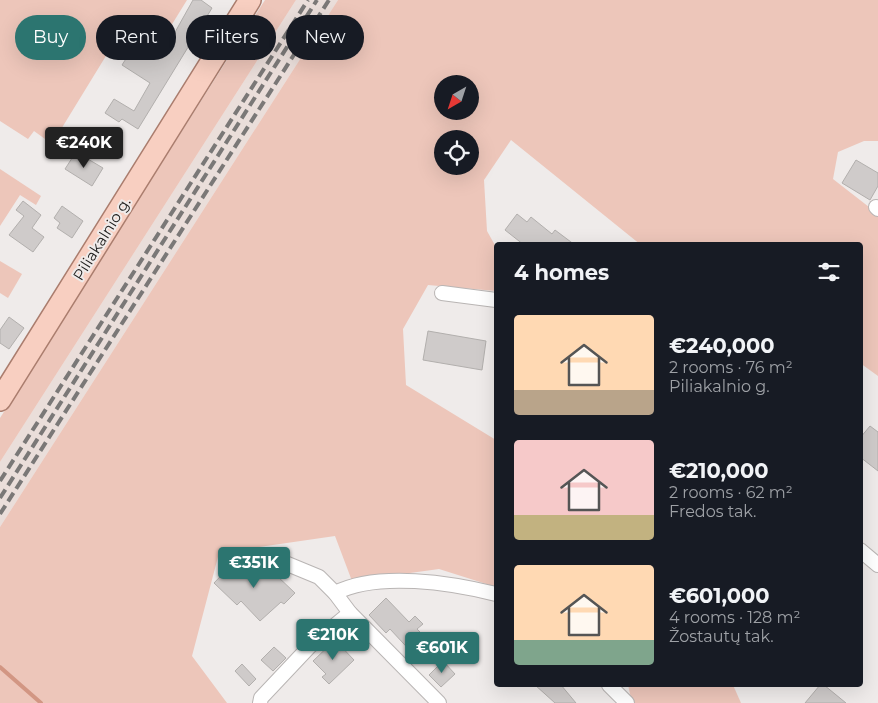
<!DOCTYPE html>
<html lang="en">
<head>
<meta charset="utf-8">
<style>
  :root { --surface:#171b24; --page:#20242c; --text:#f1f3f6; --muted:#9ea1a6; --accent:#2c7570 }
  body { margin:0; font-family:Montserrat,sans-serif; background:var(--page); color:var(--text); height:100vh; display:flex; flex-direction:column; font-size:19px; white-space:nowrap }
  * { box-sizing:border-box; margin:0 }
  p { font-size:16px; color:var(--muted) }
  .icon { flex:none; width:28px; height:28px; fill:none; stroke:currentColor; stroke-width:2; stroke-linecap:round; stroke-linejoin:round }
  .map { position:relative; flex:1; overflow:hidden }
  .panel { position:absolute; left:494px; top:242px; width:369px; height:445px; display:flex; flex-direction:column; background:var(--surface); border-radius:5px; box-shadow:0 5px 20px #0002 }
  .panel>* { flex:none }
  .hud { position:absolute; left:15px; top:15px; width:404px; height:45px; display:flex; gap:10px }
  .needle { width:32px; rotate:219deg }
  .fabs { position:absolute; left:434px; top:75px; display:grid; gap:10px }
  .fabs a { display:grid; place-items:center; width:45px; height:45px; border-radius:50%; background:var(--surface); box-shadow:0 5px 20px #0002; font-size:25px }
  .price { position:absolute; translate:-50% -42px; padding:0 11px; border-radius:5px; background:var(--accent); color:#fff; font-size:16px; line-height:32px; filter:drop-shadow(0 1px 2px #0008) }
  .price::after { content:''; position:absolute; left:50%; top:30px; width:15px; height:11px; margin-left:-8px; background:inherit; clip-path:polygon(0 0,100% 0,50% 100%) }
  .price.selected { background:#222; color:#fff }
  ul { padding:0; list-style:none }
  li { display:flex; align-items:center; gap:15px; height:125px; padding:0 20px }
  li span { display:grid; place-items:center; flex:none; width:140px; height:100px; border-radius:5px; color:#555 }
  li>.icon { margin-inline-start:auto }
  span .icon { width:60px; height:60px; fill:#fffc; stroke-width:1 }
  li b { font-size:21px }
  h2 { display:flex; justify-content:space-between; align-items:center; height:60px; padding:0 20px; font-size:21px }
  .pill { padding:0 18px; border-radius:22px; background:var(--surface); box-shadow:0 5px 20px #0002; font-size:18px; line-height:45px }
  .pill.selected { background:var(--accent); color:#fff }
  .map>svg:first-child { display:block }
  .built { fill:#eadeda }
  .green { fill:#edc6ba; fill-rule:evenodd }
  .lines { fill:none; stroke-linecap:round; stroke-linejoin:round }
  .stream { stroke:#d29683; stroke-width:4 }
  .building { fill:#cfcbca; stroke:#b2afad }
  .minor-casing { stroke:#b9b5b4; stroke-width:16 }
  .primary-casing { stroke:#aa7d6e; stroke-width:24 }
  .minor { stroke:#fff; stroke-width:14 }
  .primary { stroke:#f8cfc1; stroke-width:21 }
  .rail { stroke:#7a7877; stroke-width:4; stroke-dasharray:10 5; stroke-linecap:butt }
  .labels { text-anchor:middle; stroke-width:4; stroke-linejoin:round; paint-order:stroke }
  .street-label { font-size:15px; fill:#21201f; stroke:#efebea }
</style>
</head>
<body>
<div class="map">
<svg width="878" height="703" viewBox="0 0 878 703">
  <rect width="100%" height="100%" fill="#efebea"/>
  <path class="built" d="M 296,0 L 338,0 L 0,527 L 0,462 Z"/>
  <g class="green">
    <path d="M 0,0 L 187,0 L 166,34 L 131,15 L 52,144 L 34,131 L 28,139 L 0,121 Z"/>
    <path d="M 265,0 L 296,0 L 0,462 L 0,418 Z"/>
    <path d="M 338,0 L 878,0 L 878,141 L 864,141 L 838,152 L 833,179 L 878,214 L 878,376 L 860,363 L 860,245 L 641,245 L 511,140 L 484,180 L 487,231 L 496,247 L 496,291 L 428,285 L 403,329 L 406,385 L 496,440 L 496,587 L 439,569 L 352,581 L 335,536 L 219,553 L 192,656 L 227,703 L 0,703 L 0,527 ZM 442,84 L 470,84 L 470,111 L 442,111 ZM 442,139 L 470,139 L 470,166 L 442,166 Z"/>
    <path d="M 0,169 L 41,196 L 36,205 L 20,195 L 0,226 Z"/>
    <path d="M 0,261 L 22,274 L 8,298 L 0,293 Z"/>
    <path d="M 628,685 L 733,685 L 741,703 L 632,703 Z"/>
  </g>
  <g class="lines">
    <path class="stream" d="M 0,667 L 41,703"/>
  </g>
  <g class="building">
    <path d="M 193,0 L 201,0 L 212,8 L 138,129 L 122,119 L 119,122 L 105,113 L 114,99 L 134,111 L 150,83 L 122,65 L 129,54 L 132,55 L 149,29 L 169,43 Z"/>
    <path d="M 76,152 L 103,168 L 92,186 L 65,169 Z"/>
    <path d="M 856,160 L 878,173 L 878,186 L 870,200 L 842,183 Z"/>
    <path d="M 23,201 L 41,215 L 32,228 L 44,237 L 33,252 L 9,235 L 24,216 L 16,210 Z"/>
    <path d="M 62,206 L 83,221 L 72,238 L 57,228 L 60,223 L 54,218 Z"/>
    <path d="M 517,214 L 527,222 L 531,217 L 552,234 L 555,230 L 575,245 L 524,245 L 505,230 Z"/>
    <path d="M 9,317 L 24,328 L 9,349 L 0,343 L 0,330 Z"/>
    <path d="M 428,331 L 486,341 L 482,370 L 423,360 Z"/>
    <path d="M 870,426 L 878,432 L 878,471 L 860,457 L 860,438 Z"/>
    <path d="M 235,561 L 246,572 L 255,562 L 271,578 L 275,574 L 295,593 L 284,604 L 281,602 L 260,621 L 241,601 L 237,605 L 214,583 Z"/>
    <path d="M 386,598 L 409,622 L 415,616 L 423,624 L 417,629 L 423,635 L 418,641 L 425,648 L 416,657 L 390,629 L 386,633 L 369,615 Z"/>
    <path d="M 335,640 L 354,660 L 329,684 L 322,677 L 326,674 L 313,661 Z"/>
    <path d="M 274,647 L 286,658 L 273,671 L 261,660 Z"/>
    <path d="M 443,661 L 455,674 L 441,687 L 429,675 Z"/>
    <path d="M 242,664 L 256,679 L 249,686 L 235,671 Z"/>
    <path d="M 535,685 L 561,685 L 576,703 L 555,703 Z"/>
    <path d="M 820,685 L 824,685 L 846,703 L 805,703 Z"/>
  </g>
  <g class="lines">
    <defs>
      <g id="minor">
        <path d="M 876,207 L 878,209"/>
        <path d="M 442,293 L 496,300"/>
        <path d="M 860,550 L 878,565"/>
        <path d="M 273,558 L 319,577 L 335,593 L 350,613 L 439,703"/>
        <path d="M 335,593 C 378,571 452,583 496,594"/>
        <path d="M 609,685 L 627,703"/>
        <path d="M 260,703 L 261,698 L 310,646 L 350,613"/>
      </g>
      <path id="primary" d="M 0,400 L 250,0"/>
    </defs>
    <use href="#minor" class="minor-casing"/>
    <use href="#primary" class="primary-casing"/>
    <use href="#minor" class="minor"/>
    <use href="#primary" class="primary"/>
    <g class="rail">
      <path d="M 0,481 L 308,0"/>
      <path d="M 0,498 L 317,0"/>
      <path d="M 0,514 L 329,0"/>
    </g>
  </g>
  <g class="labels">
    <g class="street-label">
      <text transform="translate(102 239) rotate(-58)" y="5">Piliakalnio g.</text>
    </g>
  </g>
</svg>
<div class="fabs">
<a><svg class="needle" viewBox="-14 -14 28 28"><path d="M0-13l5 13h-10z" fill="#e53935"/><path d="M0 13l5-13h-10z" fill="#9ea1a6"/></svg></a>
<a><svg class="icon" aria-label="locate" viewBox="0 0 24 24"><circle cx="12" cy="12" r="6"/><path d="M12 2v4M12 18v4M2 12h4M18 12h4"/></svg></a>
</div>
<b class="price selected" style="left:84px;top:169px">€240K</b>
<b class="price" style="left:254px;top:589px">€351K</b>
<b class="price" style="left:333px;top:661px">€210K</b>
<b class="price" style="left:442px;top:674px">€601K</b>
<div class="hud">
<a class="pill selected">Buy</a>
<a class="pill">Rent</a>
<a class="pill">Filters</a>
<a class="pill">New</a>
</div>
<section class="panel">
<h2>4 homes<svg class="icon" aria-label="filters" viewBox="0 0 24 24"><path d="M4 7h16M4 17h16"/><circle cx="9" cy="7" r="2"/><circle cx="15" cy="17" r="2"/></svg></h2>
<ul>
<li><span style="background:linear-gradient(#ffd9b3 75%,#b9a48a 0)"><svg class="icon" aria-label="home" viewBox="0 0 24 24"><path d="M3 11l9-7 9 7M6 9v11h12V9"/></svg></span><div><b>€240,000</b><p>2 rooms · 76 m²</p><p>Piliakalnio g.</p></div></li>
<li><span style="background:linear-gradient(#f6c9c9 75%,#c2b280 0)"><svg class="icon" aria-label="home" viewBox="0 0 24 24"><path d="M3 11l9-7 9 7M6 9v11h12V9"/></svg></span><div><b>€210,000</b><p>2 rooms · 62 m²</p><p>Fredos tak.</p></div></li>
<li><span style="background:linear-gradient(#ffd9b3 75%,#7fa58c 0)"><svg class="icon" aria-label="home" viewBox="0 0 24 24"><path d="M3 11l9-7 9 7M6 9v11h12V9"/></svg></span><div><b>€601,000</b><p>4 rooms · 128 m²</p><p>Žostautų tak.</p></div></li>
</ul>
</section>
</div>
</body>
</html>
